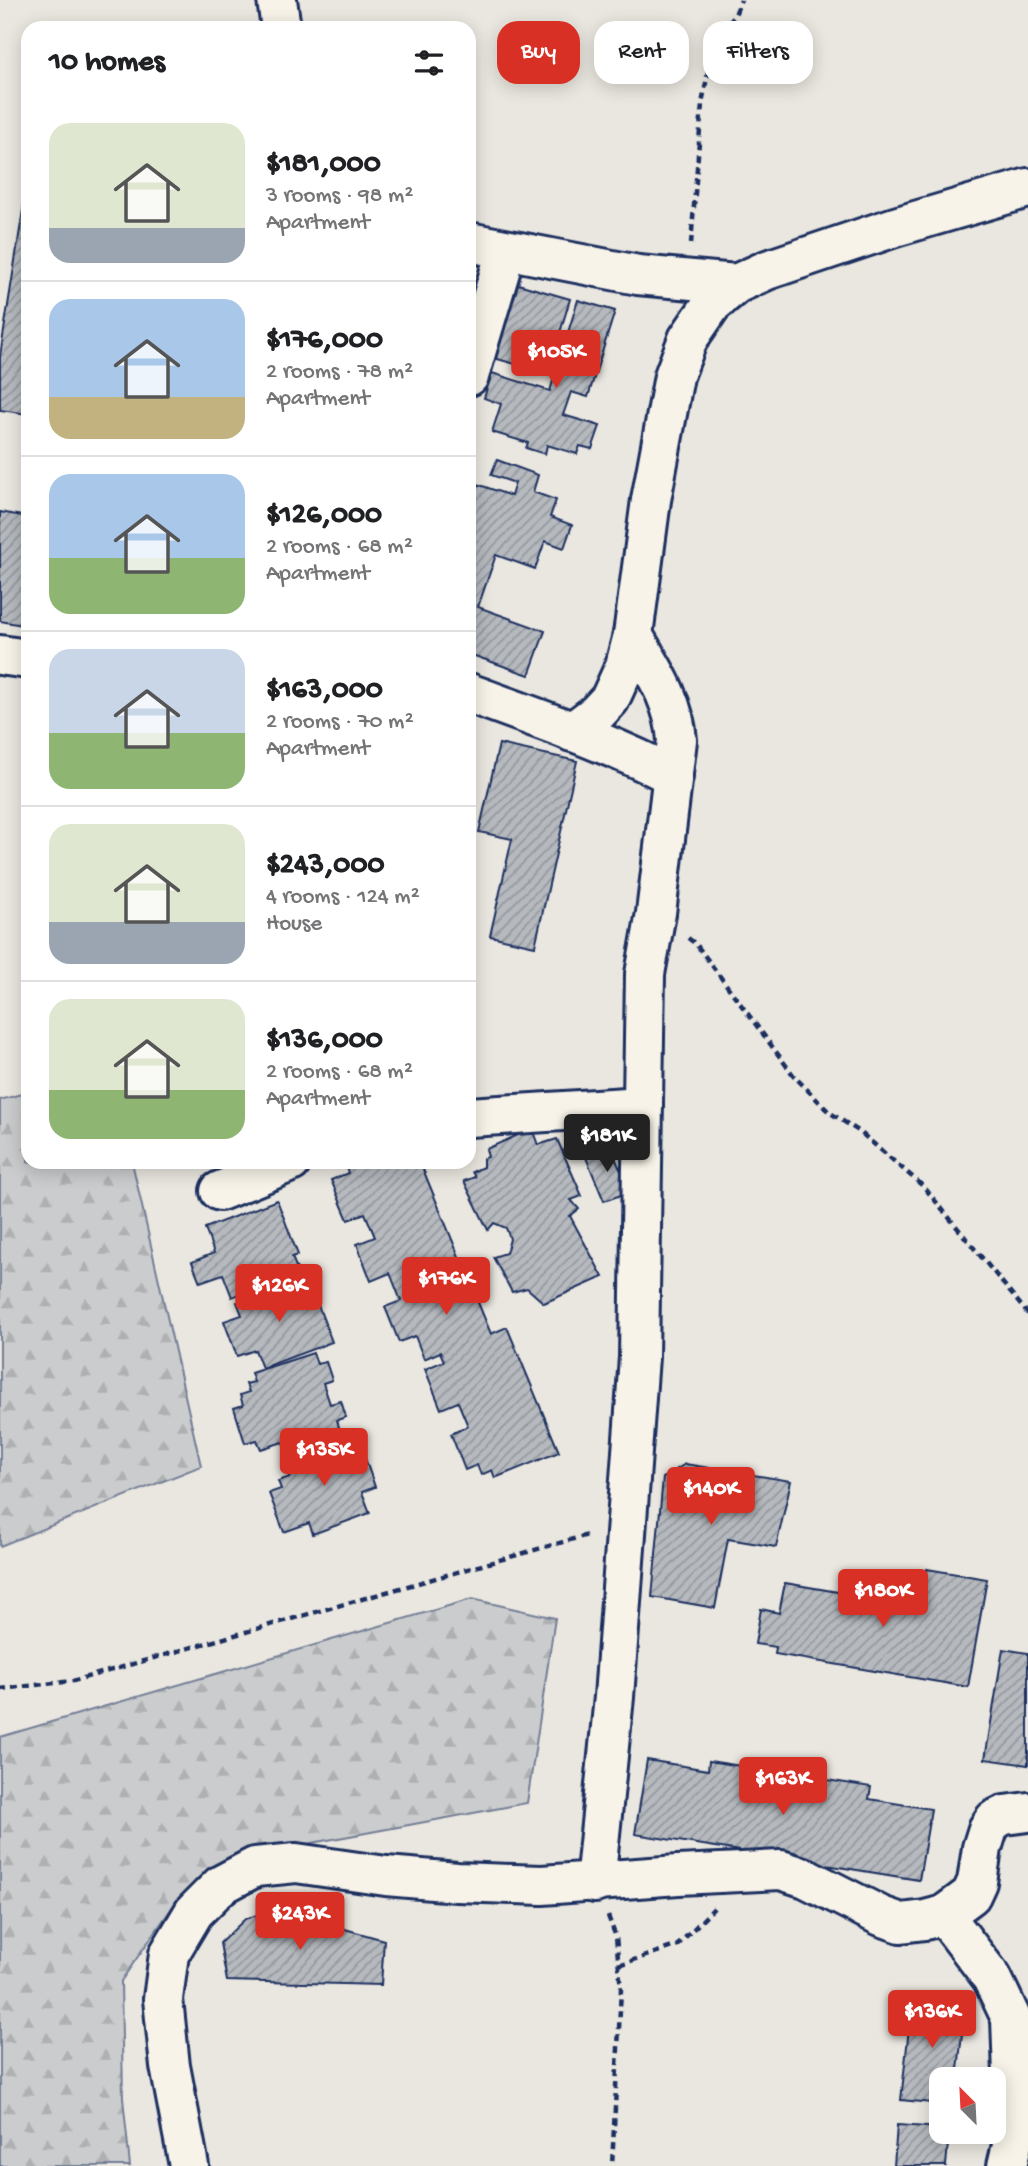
<!DOCTYPE html>
<html lang="en">
<head>
<meta charset="utf-8">
<style>
  :root { --surface:#fff; --page:#f2f2f2; --text:#202124; --muted:#757577; --line:#e0e0e0; --accent:#d93025 }
  body { margin:0; font-family:"Gochi Hand",sans-serif; background:var(--page); color:var(--text); height:100vh; display:flex; flex-direction:column; font-size:26px; white-space:nowrap }
  * { box-sizing:border-box; margin:0 }
  p { font-size:23px; color:var(--muted) }
  .icon { flex:none; width:38px; height:38px; fill:none; stroke:currentColor; stroke-width:2; stroke-linecap:round; stroke-linejoin:round }
  .map { position:relative; flex:1; overflow:hidden }
  .drawer { position:absolute; left:21px; top:21px; width:455px; height:1148px; display:flex; flex-direction:column; background:var(--surface); border-radius:21px; box-shadow:0 4px 18px #0003 }
  .drawer>* { flex:none }
  .hud { position:absolute; left:497px; top:21px; width:425px; height:63px; display:flex; gap:14px }
  .needle { width:46px; rotate:336deg }
  .controls { position:absolute; left:929px; top:2067px; display:grid; gap:14px }
  .controls a { display:grid; place-items:center; width:77px; height:77px; border-radius:14px; background:var(--surface); box-shadow:0 4px 18px #0003; font-size:35px }
  .price { position:absolute; translate:-50% -60px; padding:0 16px; border-radius:7px; background:var(--accent); color:#fff; font-size:23px; line-height:46px; filter:drop-shadow(0 2px 4px #0008) }
  .price::after { content:''; position:absolute; left:50%; top:42px; width:21px; height:16px; margin-left:-10px; background:inherit; clip-path:polygon(0 0,100% 0,50% 100%) }
  .price.selected { background:#222; color:#fff }
  ul { padding:0; list-style:none }
  li { display:flex; align-items:center; gap:21px; height:175px; padding:0 28px }
  li+li { border-top:2px solid var(--line) }
  li span { display:grid; place-items:center; flex:none; width:196px; height:140px; border-radius:21px; color:#555 }
  li>.icon { margin-inline-start:auto }
  span .icon { width:84px; height:84px; fill:#fffc; stroke-width:1 }
  li b { font-size:30px }
  h2 { display:flex; justify-content:space-between; align-items:center; height:84px; padding:0 28px; font-size:30px }
  .tag { padding:0 24px; border-radius:21px; background:var(--surface); box-shadow:0 4px 18px #0003; font-size:24px; line-height:63px }
  .tag.selected { background:var(--accent); color:#fff }
  .map>svg:first-child { display:block }
  .forest { fill:url(#forest-firs); stroke:#737e96; stroke-width:2 }
  .building { fill:url(#building-hatch); stroke:#1b2f5e; stroke-width:2 }
  .lines { fill:none; stroke-linecap:round; stroke-linejoin:round }
  .minor-casing { stroke:#1b2f5e; stroke-width:44 }
  .path { stroke:#1b2f5e; stroke-width:4.5; stroke-dasharray:7 5; stroke-linecap:butt }
  .minor { stroke:#f7f3e8; stroke-width:38 }
</style>
</head>
<body>
<div class="map">
<svg width="1028" height="2166" viewBox="0 0 1028 2166">
  <defs>
    <pattern id="forest-firs" width="22" height="20" patternUnits="userSpaceOnUse" patternTransform="scale(1.75)"><rect width="22" height="20" fill="#cbcccd"/><path d="M5 1l3.5 6h-7zM16 11l3.5 6h-7z" fill="#aeb0b2"/></pattern>
    <pattern id="building-hatch" width="6" height="6" patternUnits="userSpaceOnUse" patternTransform="scale(1.75)"><rect width="6" height="6" fill="#b6babf"/><path d="M-1 1l2-2M0 6l6-6M5 7l2-2" fill="none" stroke="#93989e"/></pattern>
  </defs>
  <rect width="100%" height="100%" fill="#eae7e0"/>
  <filter id="ink" filterUnits="userSpaceOnUse"><feTurbulence type="fractalNoise" baseFrequency=".0143" numOctaves="2"/><feDisplacementMap in="SourceGraphic" scale="14" xChannelSelector="R" yChannelSelector="G"/><feConvolveMatrix kernelMatrix="1 2 1 2 8 2 1 2 1" color-interpolation-filters="sRGB"/></filter>
  <g filter="url(#ink)">
    <g class="forest">
      <path d="M 28,1092 L 28,1162 L 132,1162 L 201,1466 L 0,1546 L 0,1100 Z"/>
      <path d="M 472,1599 L 555,1618 L 527,1803 L 247,1855 L 178,1899 L 121,1981 L 123,2098 L 130,2166 L 0,2166 L 0,1737 Z"/>
    </g>
    <g class="building">
      <path d="M 53,24 L 92,28 L 52,28 Z"/>
      <path d="M 24,204 L 28,204 L 28,414 L 0,410 L 0,356 Z"/>
      <path d="M 504,280 L 570,299 L 548,373 L 483,355 Z"/>
      <path d="M 578,300 L 615,311 L 588,397 L 571,392 L 563,415 L 600,426 L 592,449 L 580,446 L 577,454 L 547,445 L 545,454 L 526,448 L 528,443 L 492,432 L 501,404 L 484,398 L 492,373 L 550,391 Z"/>
      <path d="M 497,460 L 538,475 L 533,492 L 556,500 L 550,517 L 572,525 L 564,548 L 545,541 L 535,569 L 496,555 L 478,607 L 545,631 L 529,675 L 469,654 L 469,507 L 477,484 L 511,496 L 515,483 L 491,475 Z"/>
      <path d="M 0,512 L 28,517 L 28,626 L 0,621 Z"/>
      <path d="M 499,744 L 577,761 L 535,946 L 490,936 L 512,839 L 479,832 Z"/>
      <path d="M 532,1129 L 538,1145 L 557,1139 L 582,1196 L 571,1200 L 579,1209 L 570,1216 L 603,1277 L 544,1303 L 527,1288 L 512,1292 L 493,1257 L 506,1253 L 510,1239 L 506,1228 L 494,1223 L 488,1230 L 464,1181 L 475,1177 L 472,1172 L 483,1167 L 483,1159 L 488,1157 L 486,1149 Z"/>
      <path d="M 610,1146 L 630,1192 L 604,1201 L 585,1155 Z"/>
      <path d="M 344,1162 L 420,1162 L 491,1334 L 507,1327 L 559,1452 L 495,1478 L 492,1470 L 481,1475 L 477,1465 L 465,1470 L 451,1434 L 468,1426 L 458,1402 L 441,1409 L 425,1369 L 444,1361 L 440,1352 L 424,1359 L 415,1336 L 399,1342 L 385,1307 L 401,1301 L 390,1273 L 371,1281 L 357,1244 L 375,1237 L 365,1213 L 348,1220 L 331,1180 L 348,1173 Z"/>
      <path d="M 277,1200 L 298,1255 L 292,1257 L 298,1272 L 232,1297 L 223,1274 L 200,1282 L 192,1262 L 214,1253 L 205,1228 Z"/>
      <path d="M 307,1276 L 332,1342 L 262,1368 L 255,1350 L 237,1356 L 224,1321 L 242,1315 L 237,1302 Z"/>
      <path d="M 313,1353 L 317,1364 L 326,1362 L 332,1380 L 323,1383 L 330,1404 L 341,1401 L 346,1417 L 337,1420 L 341,1434 L 287,1453 L 283,1442 L 261,1449 L 257,1440 L 245,1443 L 234,1408 L 243,1405 L 240,1395 L 249,1392 L 246,1384 L 254,1382 L 251,1373 Z"/>
      <path d="M 346,1436 L 352,1450 L 361,1447 L 375,1487 L 362,1492 L 370,1513 L 313,1534 L 309,1523 L 284,1532 L 269,1493 L 281,1489 L 278,1481 L 290,1477 L 287,1470 L 294,1467 L 290,1456 Z"/>
      <path d="M 685,1464 L 791,1481 L 776,1547 L 728,1539 L 715,1608 L 652,1597 L 663,1478 Z"/>
      <path d="M 927,1569 L 987,1579 L 968,1687 L 775,1654 L 776,1647 L 755,1644 L 761,1609 L 779,1613 L 785,1583 L 920,1606 Z"/>
      <path d="M 1003,1649 L 1028,1653 L 1028,1765 L 985,1759 Z"/>
      <path d="M 647,1760 L 708,1770 L 709,1761 L 871,1787 L 869,1799 L 931,1809 L 919,1880 L 635,1834 Z"/>
      <path d="M 274,1909 L 384,1940 L 381,1985 L 227,1981 L 220,1943 L 245,1919 Z"/>
      <path d="M 912,2001 L 965,2006 L 957,2079 L 942,2079 L 942,2104 L 901,2100 Z"/>
      <path d="M 897,2125 L 942,2128 L 942,2132 L 949,2132 L 946,2166 L 894,2166 Z"/>
    </g>
    <g class="lines">
      <defs>
        <g id="minor">
          <path d="M 277,0 L 281,28"/>
          <path d="M 469,242 L 638,275 L 736,284"/>
          <path d="M 469,376 L 506,251"/>
          <path d="M 0,655 L 28,659"/>
          <path d="M 469,693 C 538,719 608,742 673,776"/>
          <path d="M 572,732 L 597,713 L 610,699 L 625,666 L 633,635 L 651,500 L 674,376 L 688,339 L 712,304 L 736,284 L 767,270 L 895,227 L 1028,188"/>
          <path d="M 469,1117 L 643,1106"/>
          <path d="M 220,1191 L 291,1162"/>
          <path d="M 595,1883 L 614,1697 L 639,1357 L 645,974 L 656,913 L 677,740 C 674,699 653,670 633,635"/>
          <path d="M 944,1915 L 992,1978 L 1011,2018 L 1015,2132 L 1007,2166"/>
          <path d="M 189,2166 L 170,2066 L 163,1999 L 169,1954 L 194,1912 L 221,1885 L 255,1867 L 296,1863 L 386,1876 L 457,1882 L 542,1885 L 678,1875 L 781,1870 L 806,1878 L 881,1916 L 901,1923 L 925,1920 L 944,1915 L 971,1895 L 977,1882 L 982,1848 L 988,1829 L 994,1820 L 1004,1815 L 1028,1812"/>
        </g>
      </defs>
      <use href="#minor" class="minor-casing"/>
      <g class="path">
        <path d="M 691,244 L 702,104 L 714,40 L 734,17 L 741,0"/>
        <path d="M 688,938 L 696,944 L 794,1076 L 829,1112 L 860,1132 L 924,1187 L 1028,1314"/>
        <path d="M 0,1689 L 73,1681 L 591,1534"/>
        <path d="M 608,1916 L 616,1937 L 621,1989 L 612,2166"/>
        <path d="M 619,1965 L 678,1945 L 714,1908"/>
      </g>
      <use href="#minor" class="minor"/>
    </g>
  </g>
</svg>
<div class="controls">
<a><svg class="needle" viewBox="-14 -14 28 28"><path d="M0-13l5 13h-10z" fill="#e53935"/><path d="M0 13l5-13h-10z" fill="#757577"/></svg></a>
</div>
<b class="price" style="left:556px;top:390px">$105K</b>
<b class="price selected" style="left:607px;top:1174px">$181K</b>
<b class="price" style="left:446px;top:1317px">$176K</b>
<b class="price" style="left:279px;top:1324px">$126K</b>
<b class="price" style="left:324px;top:1488px">$135K</b>
<b class="price" style="left:711px;top:1527px">$140K</b>
<b class="price" style="left:883px;top:1629px">$180K</b>
<b class="price" style="left:783px;top:1817px">$163K</b>
<b class="price" style="left:300px;top:1952px">$243K</b>
<b class="price" style="left:932px;top:2050px">$136K</b>
<div class="hud">
<a class="tag selected">Buy</a>
<a class="tag">Rent</a>
<a class="tag">Filters</a>
</div>
<section class="drawer">
<h2>10 homes<svg class="icon" aria-label="filters" viewBox="0 0 24 24"><path d="M4 7h16M4 17h16"/><circle cx="9" cy="7" r="2"/><circle cx="15" cy="17" r="2"/></svg></h2>
<ul>
<li><span style="background:linear-gradient(#dfe7d0 75%,#9aa5b1 0)"><svg class="icon" aria-label="home" viewBox="0 0 24 24"><path d="M3 11l9-7 9 7M6 9v11h12V9"/></svg></span><div><b>$181,000</b><p>3 rooms · 98 m²</p><p>Apartment</p></div></li>
<li><span style="background:linear-gradient(#a9c7e8 70%,#c2b280 0)"><svg class="icon" aria-label="home" viewBox="0 0 24 24"><path d="M3 11l9-7 9 7M6 9v11h12V9"/></svg></span><div><b>$176,000</b><p>2 rooms · 78 m²</p><p>Apartment</p></div></li>
<li><span style="background:linear-gradient(#a9c7e8 60%,#8fb573 0)"><svg class="icon" aria-label="home" viewBox="0 0 24 24"><path d="M3 11l9-7 9 7M6 9v11h12V9"/></svg></span><div><b>$126,000</b><p>2 rooms · 68 m²</p><p>Apartment</p></div></li>
<li><span style="background:linear-gradient(#c9d6e8 60%,#8fb573 0)"><svg class="icon" aria-label="home" viewBox="0 0 24 24"><path d="M3 11l9-7 9 7M6 9v11h12V9"/></svg></span><div><b>$163,000</b><p>2 rooms · 70 m²</p><p>Apartment</p></div></li>
<li><span style="background:linear-gradient(#dfe7d0 70%,#9aa5b1 0)"><svg class="icon" aria-label="home" viewBox="0 0 24 24"><path d="M3 11l9-7 9 7M6 9v11h12V9"/></svg></span><div><b>$243,000</b><p>4 rooms · 124 m²</p><p>House</p></div></li>
<li><span style="background:linear-gradient(#dfe7d0 65%,#8fb573 0)"><svg class="icon" aria-label="home" viewBox="0 0 24 24"><path d="M3 11l9-7 9 7M6 9v11h12V9"/></svg></span><div><b>$136,000</b><p>2 rooms · 68 m²</p><p>Apartment</p></div></li>
</ul>
</section>
</div>
</body>
</html>
